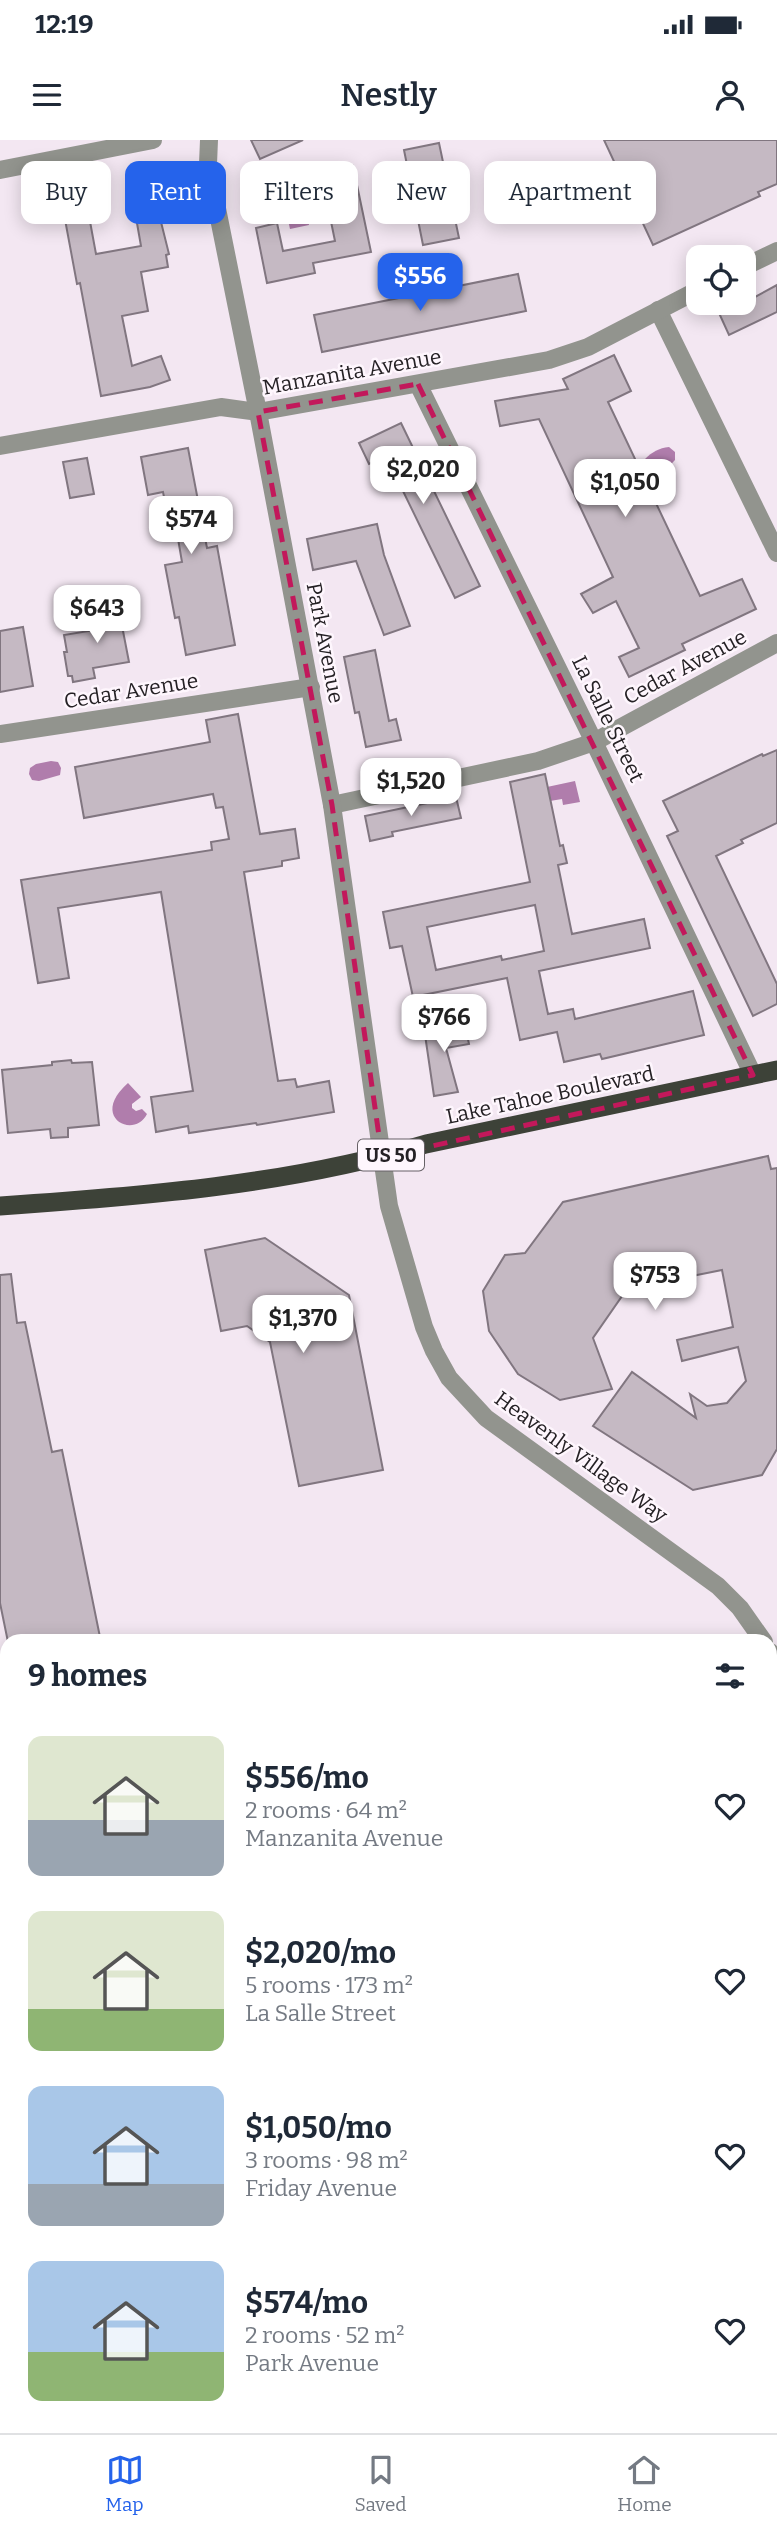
<!DOCTYPE html>
<html lang="en">
<head>
<meta charset="utf-8">
<style>
  :root { --surface:#fff; --page:#f6f6f7; --text:#1f2937; --muted:#747a83; --line:#e0e1e3; --accent:#2563eb }
  body { margin:0; font-family:Bitter,serif; background:var(--page); color:var(--text); height:100vh; display:flex; flex-direction:column; font-size:26px; white-space:nowrap }
  * { box-sizing:border-box; margin:0 }
  p { font-size:23px; color:var(--muted) }
  .icon { flex:none; width:38px; height:38px; fill:none; stroke:currentColor; stroke-width:2; stroke-linecap:round; stroke-linejoin:round }
  .map { position:relative; flex:1; overflow:hidden }
  .drawer { position:absolute; left:0px; top:1494px; width:777px; height:800px; display:flex; flex-direction:column; background:var(--surface); border-radius:21px 21px 0 0; box-shadow:0 4px 18px #0003 }
  .drawer>* { flex:none }
  .banner { position:absolute; left:21px; top:21px; width:735px; height:63px; display:flex; gap:14px }
  .tools { position:absolute; left:686px; top:105px; display:grid; gap:14px }
  .tools a { display:grid; place-items:center; width:70px; height:70px; border-radius:14px; background:var(--surface); box-shadow:0 4px 18px #0003; font-size:35px }
  .price { position:absolute; translate:-50% -60px; padding:0 16px; border-radius:14px; background:#fff; color:#222; font-size:23px; line-height:46px; filter:drop-shadow(0 2px 4px #0008) }
  .price::after { content:''; position:absolute; left:50%; top:42px; width:21px; height:16px; margin-left:-10px; background:inherit; clip-path:polygon(0 0,100% 0,50% 100%) }
  .price.current { background:var(--accent); color:#fff }
  ul { padding:0; list-style:none }
  li { display:flex; align-items:center; gap:21px; height:175px; padding:0 28px }
  li span { display:grid; place-items:center; flex:none; width:196px; height:140px; border-radius:14px; color:#555 }
  li>.icon { margin-inline-start:auto }
  span .icon { width:84px; height:84px; fill:#fffc; stroke-width:1 }
  li b { font-size:30px }
  h2 { display:flex; justify-content:space-between; align-items:center; height:84px; padding:0 28px; font-size:30px }
  .tag { padding:0 24px; border-radius:14px; background:var(--surface); box-shadow:0 4px 18px #0003; font-size:24px; line-height:63px }
  .tag.current { background:var(--accent); color:#fff }
  .status { display:flex; justify-content:space-between; align-items:center; height:49px; padding:0 35px; background:var(--surface); direction:ltr }
  .status svg { height:19px; fill:currentColor }
  header { display:flex; justify-content:space-between; align-items:center; height:91px; padding:0 28px; background:var(--surface); font-size:32px; font-weight:600 }
  .menu { display:flex; justify-content:space-around; align-items:center; height:98px; border-top:2px solid var(--line); background:var(--surface); font-size:19px; color:var(--muted) }
  .menu a { display:grid; justify-items:center; gap:4px }
  .menu .current { color:var(--accent) }
  .map>svg:first-child { display:block }
  .green { fill:#e6bee2 }
  .water { fill:#b07dac }
  .building { fill:#c5b9c3; stroke:#817680; stroke-width:2; fill-rule:evenodd }
  .lines { fill:none; stroke-linecap:round; stroke-linejoin:round }
  .minor { stroke:#92948e; stroke-width:18 }
  .tertiary { stroke:#92948e; stroke-width:18 }
  .trunk { stroke:#3d4238; stroke-width:19 }
  .marked { fill:none; stroke:#c2185b; stroke-width:5; stroke-dasharray:14 9; stroke-linejoin:round }
  .labels { text-anchor:middle; stroke-width:5; stroke-linejoin:round; paint-order:stroke }
  .shield { fill:#fef6fd; stroke:#666166; stroke-width:2 }
  .shield-label { font-size:19px; font-weight:bold; fill:#252125 }
  .street-label { font-size:21px; fill:#252125; stroke:#fef6fd }
</style>
</head>
<body>
<div class="status"><b>12:19</b><svg viewBox="0 0 49 12"><path d="M0 12V9h3v3zM5 12V6h3v6zM10 12V3h3v9zM15 12V0h3v12zM26 1h20v11H26zM47 4h2v5h-2z"/></svg></div>
<header><svg class="icon" aria-label="menu" viewBox="0 0 24 24"><path d="M4 6h16M4 12h16M4 18h16"/></svg>Nestly<svg class="icon" aria-label="person" viewBox="0 0 24 24"><circle cx="12" cy="8" r="4"/><path d="M4 21q1-7 8-7t8 7"/></svg></header>
<div class="map">
<svg width="777" height="2293" viewBox="0 0 777 2293">
  <rect width="100%" height="100%" fill="#f3e7f2"/>
  <g class="green">
    <path d="M 777,1959 L 777,2293 L 236,2293 L 228,2287 L 770,2287 L 770,1961 Z"/>
    <path d="M 7,2115 L 7,2229 L 0,2230 L 0,2116 Z"/>
    <path d="M 67,2287 L 186,2287 L 159,2293 L 68,2293 Z"/>
  </g>
  <g class="water">
    <path d="M 301,45 L 309,85 L 290,89 L 281,49 Z"/>
    <path d="M 268,50 L 273,74 L 255,78 L 251,53 Z"/>
    <path d="M 669,307 L 675,312 L 675,320 C 669,327 661,331 651,331 L 646,326 L 645,319 C 652,312 659,308 669,307 Z"/>
    <path d="M 51,621 L 58,622 L 61,628 L 60,635 L 39,641 L 32,640 L 29,634 L 30,628 L 36,624 Z"/>
    <path d="M 575,641 L 580,662 L 563,665 L 562,659 L 550,661 L 547,647 Z"/>
    <path d="M 128,943 L 141,957 L 132,964 L 132,968 L 136,971 L 142,969 L 147,974 C 134,1000 89,977 128,943 Z"/>
  </g>
  <g class="building">
    <path d="M 251,0 L 303,0 L 260,19 Z"/>
    <path d="M 604,0 L 777,0 L 777,44 L 758,52 L 760,56 L 653,105 Z"/>
    <path d="M 439,3 L 459,98 L 423,105 L 404,10 Z"/>
    <path d="M 94,23 L 99,46 L 84,49 L 96,114 L 141,106 L 134,66 L 156,62 L 169,114 L 166,115 L 168,127 L 141,132 L 148,171 L 122,176 L 132,226 L 161,216 L 170,240 L 150,247 L 101,256 L 80,143 L 77,144 L 56,31 Z"/>
    <path d="M 353,26 L 371,112 L 313,123 L 315,133 L 267,143 L 256,88 L 277,83 L 283,111 L 335,101 L 321,33 Z"/>
    <path d="M 518,134 L 526,171 L 322,212 L 314,175 Z"/>
    <path d="M 777,145 L 777,172 L 729,195 L 719,173 L 744,163 Z"/>
    <path d="M 614,215 L 631,251 L 608,262 L 700,456 L 742,439 L 756,469 L 682,504 L 685,510 L 629,537 L 619,517 L 639,508 L 616,461 L 593,473 L 581,454 L 613,437 L 539,279 L 500,286 L 495,261 L 568,249 L 563,239 Z"/>
    <path d="M 401,283 L 480,446 L 455,458 L 386,316 L 369,324 L 359,303 Z"/>
    <path d="M 188,308 L 207,408 L 217,406 L 235,505 L 186,515 L 179,477 L 175,478 L 165,425 L 182,422 L 176,387 L 170,388 L 163,352 L 148,355 L 141,317 Z"/>
    <path d="M 87,318 L 94,354 L 70,358 L 63,322 Z"/>
    <path d="M 377,384 L 384,415 L 410,486 L 384,495 L 356,421 L 313,430 L 307,399 Z"/>
    <path d="M 117,460 L 129,522 L 93,528 L 95,538 L 73,542 L 72,536 L 68,536 L 64,512 L 67,512 L 64,495 L 101,489 L 96,464 Z"/>
    <path d="M 23,487 L 33,546 L 0,552 L 0,491 Z"/>
    <path d="M 375,510 L 389,581 L 396,579 L 401,600 L 366,607 L 359,572 L 355,573 L 344,517 Z"/>
    <path d="M 238,574 L 260,694 L 295,689 L 299,718 L 282,721 L 282,726 L 244,732 L 278,941 L 295,939 L 297,947 L 329,941 L 334,972 L 257,985 L 256,983 L 189,993 L 188,986 L 156,992 L 151,957 L 193,951 L 161,752 L 58,768 L 69,838 L 38,843 L 21,740 L 212,710 L 211,702 L 229,699 L 223,667 L 216,668 L 213,654 L 84,678 L 75,627 L 210,602 L 206,580 Z"/>
    <path d="M 777,610 L 777,683 L 741,700 L 743,703 L 716,716 L 777,844 L 777,864 L 753,876 L 667,696 L 678,691 L 663,661 L 762,614 L 763,616 Z"/>
    <path d="M 545,634 L 560,706 L 563,705 L 567,723 L 558,725 L 572,794 L 644,779 L 650,808 L 539,831 L 548,874 L 573,869 L 575,879 L 693,851 L 704,895 L 602,919 L 600,914 L 564,922 L 557,892 L 520,900 L 507,838 L 413,857 L 402,806 L 390,808 L 383,772 L 530,742 L 510,642 ZM 535,765 L 544,811 L 502,820 L 501,816 L 436,830 L 427,787 Z"/>
    <path d="M 456,657 L 461,678 L 392,692 L 393,696 L 370,701 L 365,676 Z"/>
    <path d="M 464,881 L 469,904 L 446,908 L 458,952 L 434,956 L 424,888 Z"/>
    <path d="M 71,920 L 72,923 L 92,922 L 99,985 L 68,988 L 68,997 L 51,998 L 50,989 L 8,993 L 2,930 L 52,925 L 52,922 Z"/>
    <path d="M 768,1016 L 771,1029 L 777,1028 L 777,1309 L 762,1335 L 693,1350 L 593,1286 L 632,1232 L 696,1278 L 690,1254 L 707,1266 L 727,1263 L 746,1241 L 738,1207 L 682,1221 L 677,1200 L 733,1187 L 722,1130 L 627,1149 L 593,1198 L 612,1249 L 560,1260 L 518,1234 L 489,1191 L 483,1151 L 505,1115 L 525,1113 L 563,1062 Z"/>
    <path d="M 265,1098 L 349,1155 L 383,1330 L 299,1346 L 270,1202 L 247,1186 L 221,1191 L 205,1110 Z"/>
    <path d="M 11,1134 L 17,1183 L 25,1182 L 52,1312 L 62,1310 L 101,1502 L 8,1502 L 0,1463 L 0,1135 Z"/>
  </g>
  <g class="lines">
    <g class="minor">
      <path d="M 0,30 L 153,0"/>
      <path d="M 744,127 L 777,111"/>
      <path d="M 658,170 L 777,413"/>
      <path d="M 418,244 L 594,602 L 753,935"/>
      <path d="M 0,306 L 221,267 L 258,272 L 549,220 L 588,207 L 698,150"/>
      <path d="M 0,594 L 311,547"/>
      <path d="M 332,665 L 538,621 L 594,602 L 777,503"/>
    </g>
    <g class="tertiary">
      <path d="M 209,0 L 208,24 L 258,272 L 332,665 L 389,1066 L 424,1187 L 434,1211 L 449,1238 L 486,1278 L 718,1446 L 740,1468 L 764,1502"/>
      <path d="M 770,1512 L 777,1530"/>
      <path d="M 770,1945 L 777,1943"/>
      <path d="M 0,2096 L 7,2094"/>
    </g>
    <path class="trunk" d="M 0,1066 C 144,1056 288,1045 426,1004 L 777,930"/>
  </g>
  <path class="marked" d="M 418,244 L 753,935 L 382,1017 L 332,665 L 258,272 Z"/>
  <g class="labels">
    <rect class="shield" x="358" y="999.5" width="66" height="31" rx="5"/>
    <g class="shield-label">
      <text x="391" y="1022">US 50</text>
    </g>
    <g class="street-label">
      <text transform="translate(352 232) rotate(-10)" y="7">Manzanita Avenue</text>
      <text transform="translate(325 503) rotate(79)" y="7">Park Avenue</text>
      <text transform="translate(685 527) rotate(-28)" y="7">Cedar Avenue</text>
      <text transform="translate(131 551) rotate(-9)" y="7">Cedar Avenue</text>
      <text transform="translate(608 579) rotate(64)" y="7">La Salle Street</text>
      <text transform="translate(550 955) rotate(-12)" y="7">Lake Tahoe Boulevard</text>
      <text transform="translate(581 1317) rotate(36)" y="7">Heavenly Village Way</text>
    </g>
  </g>
</svg>
<div class="tools">
<a><svg class="icon" aria-label="locate" viewBox="0 0 24 24"><circle cx="12" cy="12" r="6"/><path d="M12 2v4M12 18v4M2 12h4M18 12h4"/></svg></a>
</div>
<b class="price current" style="left:420px;top:173px">$556</b>
<b class="price" style="left:423px;top:366px">$2,020</b>
<b class="price" style="left:625px;top:379px">$1,050</b>
<b class="price" style="left:191px;top:416px">$574</b>
<b class="price" style="left:97px;top:505px">$643</b>
<b class="price" style="left:411px;top:678px">$1,520</b>
<b class="price" style="left:444px;top:914px">$766</b>
<b class="price" style="left:655px;top:1172px">$753</b>
<b class="price" style="left:303px;top:1215px">$1,370</b>
<div class="banner">
<a class="tag">Buy</a>
<a class="tag current">Rent</a>
<a class="tag">Filters</a>
<a class="tag">New</a>
<a class="tag">Apartment</a>
</div>
<section class="drawer">
<h2>9 homes<svg class="icon" aria-label="filters" viewBox="0 0 24 24"><path d="M4 7h16M4 17h16"/><circle cx="9" cy="7" r="2"/><circle cx="15" cy="17" r="2"/></svg></h2>
<ul>
<li><span style="background:linear-gradient(#dfe7d0 60%,#9aa5b1 0)"><svg class="icon" aria-label="home" viewBox="0 0 24 24"><path d="M3 11l9-7 9 7M6 9v11h12V9"/></svg></span><div><b>$556/mo</b><p>2 rooms · 64 m²</p><p>Manzanita Avenue</p></div><svg class="icon" aria-label="heart" viewBox="0 0 24 24"><path d="M12 20l-8-8c-3-5 5-10 8-4 3-6 11-1 8 4z"/></svg></li>
<li><span style="background:linear-gradient(#dfe7d0 70%,#8fb573 0)"><svg class="icon" aria-label="home" viewBox="0 0 24 24"><path d="M3 11l9-7 9 7M6 9v11h12V9"/></svg></span><div><b>$2,020/mo</b><p>5 rooms · 173 m²</p><p>La Salle Street</p></div><svg class="icon" aria-label="heart" viewBox="0 0 24 24"><path d="M12 20l-8-8c-3-5 5-10 8-4 3-6 11-1 8 4z"/></svg></li>
<li><span style="background:linear-gradient(#a9c7e8 70%,#9aa5b1 0)"><svg class="icon" aria-label="home" viewBox="0 0 24 24"><path d="M3 11l9-7 9 7M6 9v11h12V9"/></svg></span><div><b>$1,050/mo</b><p>3 rooms · 98 m²</p><p>Friday Avenue</p></div><svg class="icon" aria-label="heart" viewBox="0 0 24 24"><path d="M12 20l-8-8c-3-5 5-10 8-4 3-6 11-1 8 4z"/></svg></li>
<li><span style="background:linear-gradient(#a9c7e8 65%,#8fb573 0)"><svg class="icon" aria-label="home" viewBox="0 0 24 24"><path d="M3 11l9-7 9 7M6 9v11h12V9"/></svg></span><div><b>$574/mo</b><p>2 rooms · 52 m²</p><p>Park Avenue</p></div><svg class="icon" aria-label="heart" viewBox="0 0 24 24"><path d="M12 20l-8-8c-3-5 5-10 8-4 3-6 11-1 8 4z"/></svg></li>
</ul>
</section>
</div>
<nav class="menu">
<a class="current"><svg class="icon" aria-label="map" viewBox="0 0 24 24"><path d="M3 6l6-2 6 2 6-2v14l-6 2-6-2-6 2zM9 4v14M15 6v14"/></svg>Map</a>
<a><svg class="icon" aria-label="saved" viewBox="0 0 24 24"><path d="M7 4h10v16l-5-4-5 4z"/></svg>Saved</a>
<a><svg class="icon" aria-label="home" viewBox="0 0 24 24"><path d="M3 11l9-7 9 7M6 9v11h12V9"/></svg>Home</a>
</nav>
</body>
</html>
